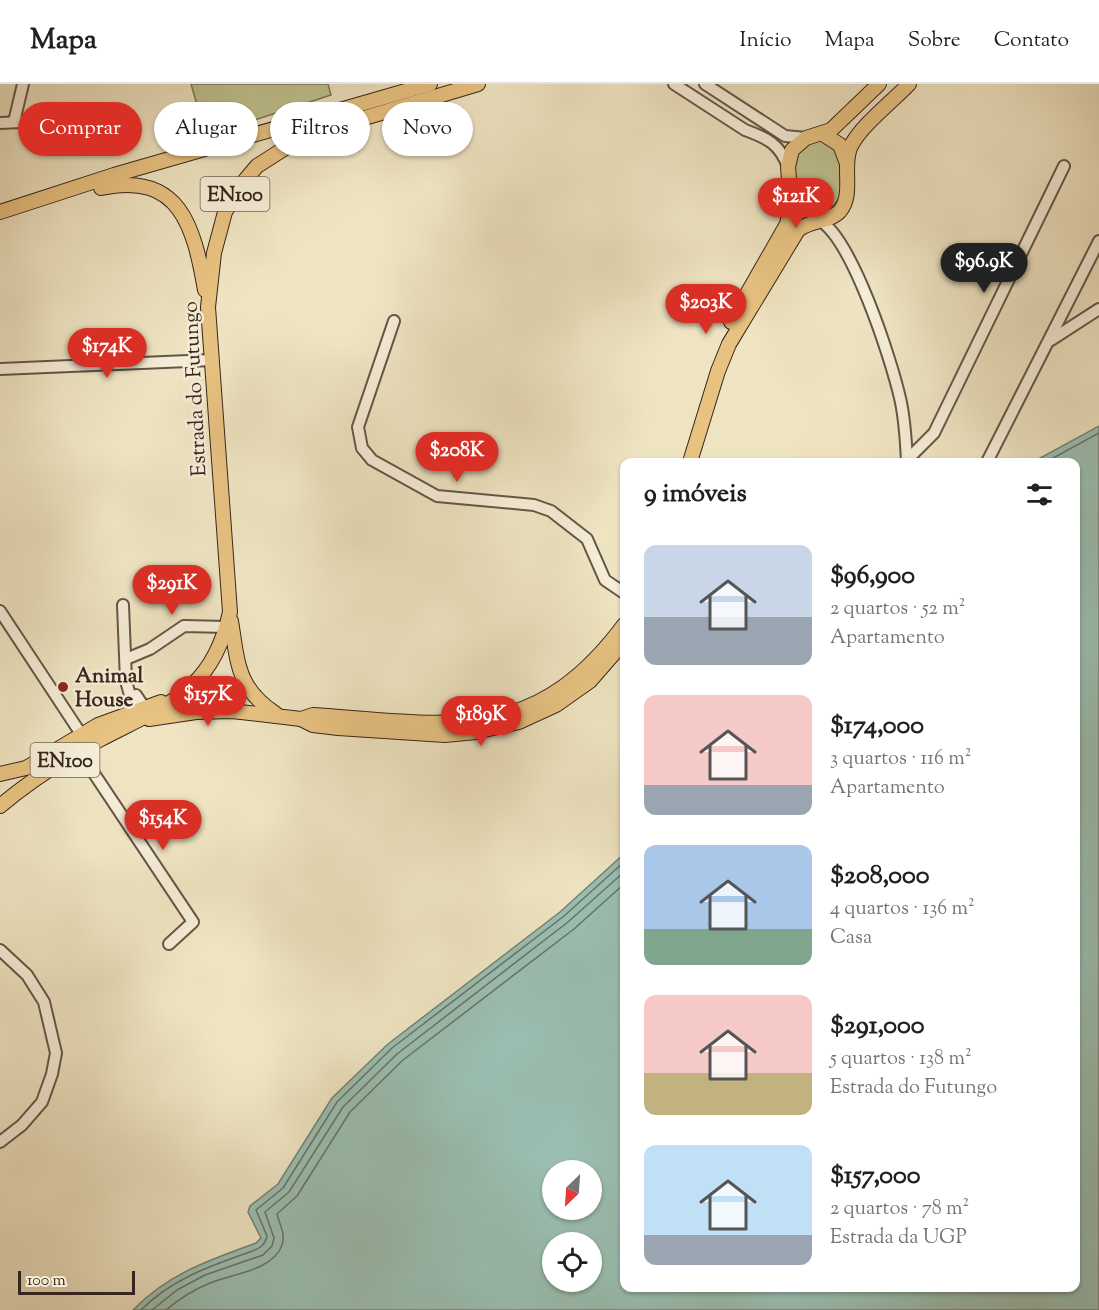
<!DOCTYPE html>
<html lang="pt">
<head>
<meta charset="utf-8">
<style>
  :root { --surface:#fff; --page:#f2f2f2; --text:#202124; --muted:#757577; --line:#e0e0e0; --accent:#d93025 }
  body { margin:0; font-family:"Sorts Mill Goudy",serif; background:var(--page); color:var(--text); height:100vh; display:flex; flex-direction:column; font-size:22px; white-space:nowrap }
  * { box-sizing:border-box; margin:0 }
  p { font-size:20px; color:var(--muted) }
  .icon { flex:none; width:33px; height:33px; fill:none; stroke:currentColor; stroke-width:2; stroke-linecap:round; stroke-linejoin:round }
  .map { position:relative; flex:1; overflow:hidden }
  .details { position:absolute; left:620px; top:374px; width:460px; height:834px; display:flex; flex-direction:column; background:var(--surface); border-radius:12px; box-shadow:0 2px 4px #0004 }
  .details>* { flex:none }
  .hud { position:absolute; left:18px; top:18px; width:512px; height:54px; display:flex; gap:12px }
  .needle { width:39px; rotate:205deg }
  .controls { position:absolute; left:542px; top:1076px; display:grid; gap:12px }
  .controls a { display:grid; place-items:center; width:60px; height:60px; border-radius:50%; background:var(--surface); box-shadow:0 2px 4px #0004; font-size:30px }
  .scale { position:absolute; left:18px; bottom:15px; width:117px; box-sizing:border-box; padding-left:6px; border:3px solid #38251e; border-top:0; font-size:16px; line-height:21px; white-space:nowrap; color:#38251e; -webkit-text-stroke:4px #f5edd7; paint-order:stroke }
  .price { position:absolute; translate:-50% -51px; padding:0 14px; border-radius:21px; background:var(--accent); color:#fff; font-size:20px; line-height:39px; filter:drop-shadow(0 2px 3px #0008) }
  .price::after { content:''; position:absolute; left:50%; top:36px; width:18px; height:14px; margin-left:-9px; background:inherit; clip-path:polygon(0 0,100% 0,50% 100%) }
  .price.current { background:#222; color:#fff }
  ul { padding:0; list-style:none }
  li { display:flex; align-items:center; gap:18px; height:150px; padding:0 24px }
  li span { display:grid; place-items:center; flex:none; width:168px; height:120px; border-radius:12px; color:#555 }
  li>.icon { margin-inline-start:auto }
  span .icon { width:72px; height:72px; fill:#fffc; stroke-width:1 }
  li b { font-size:26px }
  h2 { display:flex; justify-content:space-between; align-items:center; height:72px; padding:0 24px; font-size:26px }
  .tag { padding:0 21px; border-radius:27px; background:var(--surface); box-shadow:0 2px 4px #0004; font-size:21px; line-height:54px }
  .tag.current { background:var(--accent); color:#fff }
  header { display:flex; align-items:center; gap:36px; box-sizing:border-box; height:84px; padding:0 30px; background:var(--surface); border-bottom:2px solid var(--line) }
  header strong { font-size:28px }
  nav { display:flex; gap:33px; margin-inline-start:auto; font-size:21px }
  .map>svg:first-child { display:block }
  .green { fill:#bfc28f; stroke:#7c7456; stroke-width:1.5 }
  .water { fill:#9abfb2; stroke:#738177; stroke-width:1.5; fill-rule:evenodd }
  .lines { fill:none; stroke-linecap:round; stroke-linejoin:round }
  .shore { stroke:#697268; stroke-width:1.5 }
  .minor-casing { stroke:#665547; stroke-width:14 }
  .major-casing { stroke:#38251e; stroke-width:16 }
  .minor { stroke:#f5edd7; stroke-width:10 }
  .major { stroke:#e8c281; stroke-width:14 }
  .poi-dot { fill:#8f2418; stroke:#f5edd7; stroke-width:2 }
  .labels { text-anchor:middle; stroke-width:5; stroke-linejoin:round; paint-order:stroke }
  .shield { fill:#f5edd7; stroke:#716156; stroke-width:1.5 }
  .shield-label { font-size:20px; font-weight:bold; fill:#38251e }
  .street-label { font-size:21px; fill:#38251e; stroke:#f5edd7 }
  .poi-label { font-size:21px; font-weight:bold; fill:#38251e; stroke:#f5edd7; text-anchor:start }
</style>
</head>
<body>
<header>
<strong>Mapa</strong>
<nav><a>Início</a><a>Mapa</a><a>Sobre</a><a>Contato</a></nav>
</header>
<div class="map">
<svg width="1099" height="1226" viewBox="0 0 1099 1226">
  <rect width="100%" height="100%" fill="#efe4c2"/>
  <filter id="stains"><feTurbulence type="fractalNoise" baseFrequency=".00333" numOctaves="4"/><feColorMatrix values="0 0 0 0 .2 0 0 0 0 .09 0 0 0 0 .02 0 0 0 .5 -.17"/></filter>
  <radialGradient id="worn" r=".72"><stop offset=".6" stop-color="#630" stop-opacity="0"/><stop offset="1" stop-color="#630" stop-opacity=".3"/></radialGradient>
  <g class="green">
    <path d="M 191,0 L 328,0 L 331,11 L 206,52 Z"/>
    <path d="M 814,55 L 823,57 L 836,66 C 864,119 808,151 797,112 C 793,98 795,84 795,70 Z"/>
  </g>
  <path class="water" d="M 1099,342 L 1099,1226 L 133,1226 C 168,1190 209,1176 256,1159 L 261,1154 L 248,1128 L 250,1122 L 278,1100 L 332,1014 L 388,960 L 560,828 L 624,770 L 624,1203 L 1076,1203 L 1076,378 L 1033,378 ZM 552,1086 L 591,1086 L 591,1125 L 552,1125 ZM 552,1158 L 591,1158 L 591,1197 L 552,1197 Z"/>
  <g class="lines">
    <g class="shore">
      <path d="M 1046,378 L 1099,349"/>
      <path d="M 141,1226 C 171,1196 207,1183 247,1169 C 256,1166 265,1163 267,1152 L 256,1126 L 283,1104 L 337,1018 L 392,964 L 564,832 L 624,778"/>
      <path d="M 152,1226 L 177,1206 L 205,1191 L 263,1171 L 272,1162 L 274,1154 L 265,1128 L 289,1108 L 343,1023 L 397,970 L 568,838 L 624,788"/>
      <path d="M 166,1226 C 179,1215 193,1206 210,1199 C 231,1190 273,1187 282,1161 C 286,1149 279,1140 277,1130 L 297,1112 L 350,1028 L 403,976 L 574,845 L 624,800"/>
    </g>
    <defs>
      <g id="minor">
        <path d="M 674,0 L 745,46 C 767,54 780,60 788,83"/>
        <path d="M 705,0 L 785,52 L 806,54"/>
        <path d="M 14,38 L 23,0"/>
        <path d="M 0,39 L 107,34"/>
        <path d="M 819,136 C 852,154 891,275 900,314 C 905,335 906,356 907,378"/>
        <path d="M 394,237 L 358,343 L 362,364 L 372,376 L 437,412 L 534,421 L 551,427 L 587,455 L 605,496 L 624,509"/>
        <path d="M 1051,256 L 1099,225"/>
        <path d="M 0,285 L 212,276"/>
        <path d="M 909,378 L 910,373 L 934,349 L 1064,82"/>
        <path d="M 987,378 L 1099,157"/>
        <path d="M 123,521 L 126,597 L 134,626"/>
        <path d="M 0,527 L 81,650"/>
        <path d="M 126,575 L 150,565 L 184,542 L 227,543"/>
        <path d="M 136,611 L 144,623"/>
        <path d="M 79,667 L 193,838 L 169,860"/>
        <path d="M 0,866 L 27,891 L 44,918 L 56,969 L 52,990 L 42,1018 L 22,1041 L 0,1058"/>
      </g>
      <g id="major">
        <path d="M 823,50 L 840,61 L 846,77"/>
        <path d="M 101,104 C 180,87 194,143 205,206"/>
        <path d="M 0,128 L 114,91 L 430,0"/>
        <path d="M 731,238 L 787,140 L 791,120 L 788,83 L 792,66 L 806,54 L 831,46 L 879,0"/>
        <path d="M 690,378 L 718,287 L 729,260 L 798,146 C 810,136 830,138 840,127 C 854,110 842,84 850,64 C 859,43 893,17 909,0"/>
        <path d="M 231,537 C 238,580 237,604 276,630"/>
        <path d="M 149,635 L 196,628 L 232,627 L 301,635 L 313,641 L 338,644 L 445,651 L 476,648 L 519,638 L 556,621 L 590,597 L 624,558"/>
        <path d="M 301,635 L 313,631 C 447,640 533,663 624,541"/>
        <path d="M 0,690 L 26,684 L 98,641 L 161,618"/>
        <path d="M 0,722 C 30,697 64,675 99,656 C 165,621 212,610 230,528 L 208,223 L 214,169 L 225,128 L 246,95 L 257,82 L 304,52 L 478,0"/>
      </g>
    </defs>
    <use href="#minor" class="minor-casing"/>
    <use href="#major" class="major-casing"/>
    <use href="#minor" class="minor"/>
    <use href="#major" class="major"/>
  </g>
  <circle class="poi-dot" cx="63" cy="603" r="6"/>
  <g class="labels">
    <g class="shield">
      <rect x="200.5" y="93" width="69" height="34" rx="4.5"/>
      <rect x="30.5" y="659" width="69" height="34" rx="4.5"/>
    </g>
    <g class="shield-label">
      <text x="235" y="117">EN100</text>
      <text x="65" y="683">EN100</text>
    </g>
    <g class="street-label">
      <text transform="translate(194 305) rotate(-93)" y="7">Estrada do Futungo</text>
    </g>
    <g class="poi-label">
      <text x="75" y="598">Animal<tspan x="75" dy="24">House</tspan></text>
    </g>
  </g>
  <rect width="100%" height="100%" filter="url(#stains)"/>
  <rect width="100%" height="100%" fill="url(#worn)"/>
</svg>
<div class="controls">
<a><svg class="needle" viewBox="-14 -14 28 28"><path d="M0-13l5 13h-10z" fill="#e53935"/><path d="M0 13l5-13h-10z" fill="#757577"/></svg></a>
<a><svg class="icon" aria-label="locate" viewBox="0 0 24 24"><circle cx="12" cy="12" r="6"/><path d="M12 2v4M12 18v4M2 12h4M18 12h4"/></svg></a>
</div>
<div class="scale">100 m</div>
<b class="price" style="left:796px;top:145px">$121K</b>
<b class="price current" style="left:984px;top:210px">$96.9K</b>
<b class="price" style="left:706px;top:251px">$203K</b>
<b class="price" style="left:107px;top:295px">$174K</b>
<b class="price" style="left:457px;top:399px">$208K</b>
<b class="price" style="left:172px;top:532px">$291K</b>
<b class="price" style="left:208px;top:643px">$157K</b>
<b class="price" style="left:481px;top:663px">$189K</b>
<b class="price" style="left:163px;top:767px">$154K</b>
<div class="hud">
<a class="tag current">Comprar</a>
<a class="tag">Alugar</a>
<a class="tag">Filtros</a>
<a class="tag">Novo</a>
</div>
<section class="details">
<h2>9 imóveis<svg class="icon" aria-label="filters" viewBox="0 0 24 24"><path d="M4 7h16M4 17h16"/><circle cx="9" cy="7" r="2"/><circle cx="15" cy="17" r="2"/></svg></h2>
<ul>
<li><span style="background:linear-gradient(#c9d6e8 60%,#9aa5b1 0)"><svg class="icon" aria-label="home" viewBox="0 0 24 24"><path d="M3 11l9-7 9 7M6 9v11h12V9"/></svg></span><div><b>$96,900</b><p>2 quartos · 52 m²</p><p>Apartamento</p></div></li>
<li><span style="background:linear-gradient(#f6c9c9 75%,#9aa5b1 0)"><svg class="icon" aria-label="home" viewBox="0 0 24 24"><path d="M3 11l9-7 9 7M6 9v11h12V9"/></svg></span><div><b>$174,000</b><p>3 quartos · 116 m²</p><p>Apartamento</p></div></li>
<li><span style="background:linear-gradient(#a9c7e8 70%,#7fa58c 0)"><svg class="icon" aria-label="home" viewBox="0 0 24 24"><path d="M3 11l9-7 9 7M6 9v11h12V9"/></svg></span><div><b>$208,000</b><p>4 quartos · 136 m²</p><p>Casa</p></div></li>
<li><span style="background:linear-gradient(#f6c9c9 65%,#c2b280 0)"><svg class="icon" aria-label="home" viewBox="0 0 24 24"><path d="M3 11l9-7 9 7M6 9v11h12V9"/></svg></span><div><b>$291,000</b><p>5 quartos · 138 m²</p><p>Estrada do Futungo</p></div></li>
<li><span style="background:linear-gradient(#bfe0f5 75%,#9aa5b1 0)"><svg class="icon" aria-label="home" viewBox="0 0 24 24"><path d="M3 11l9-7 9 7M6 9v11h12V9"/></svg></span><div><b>$157,000</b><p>2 quartos · 78 m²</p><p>Estrada da UGP</p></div></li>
</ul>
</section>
</div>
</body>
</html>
